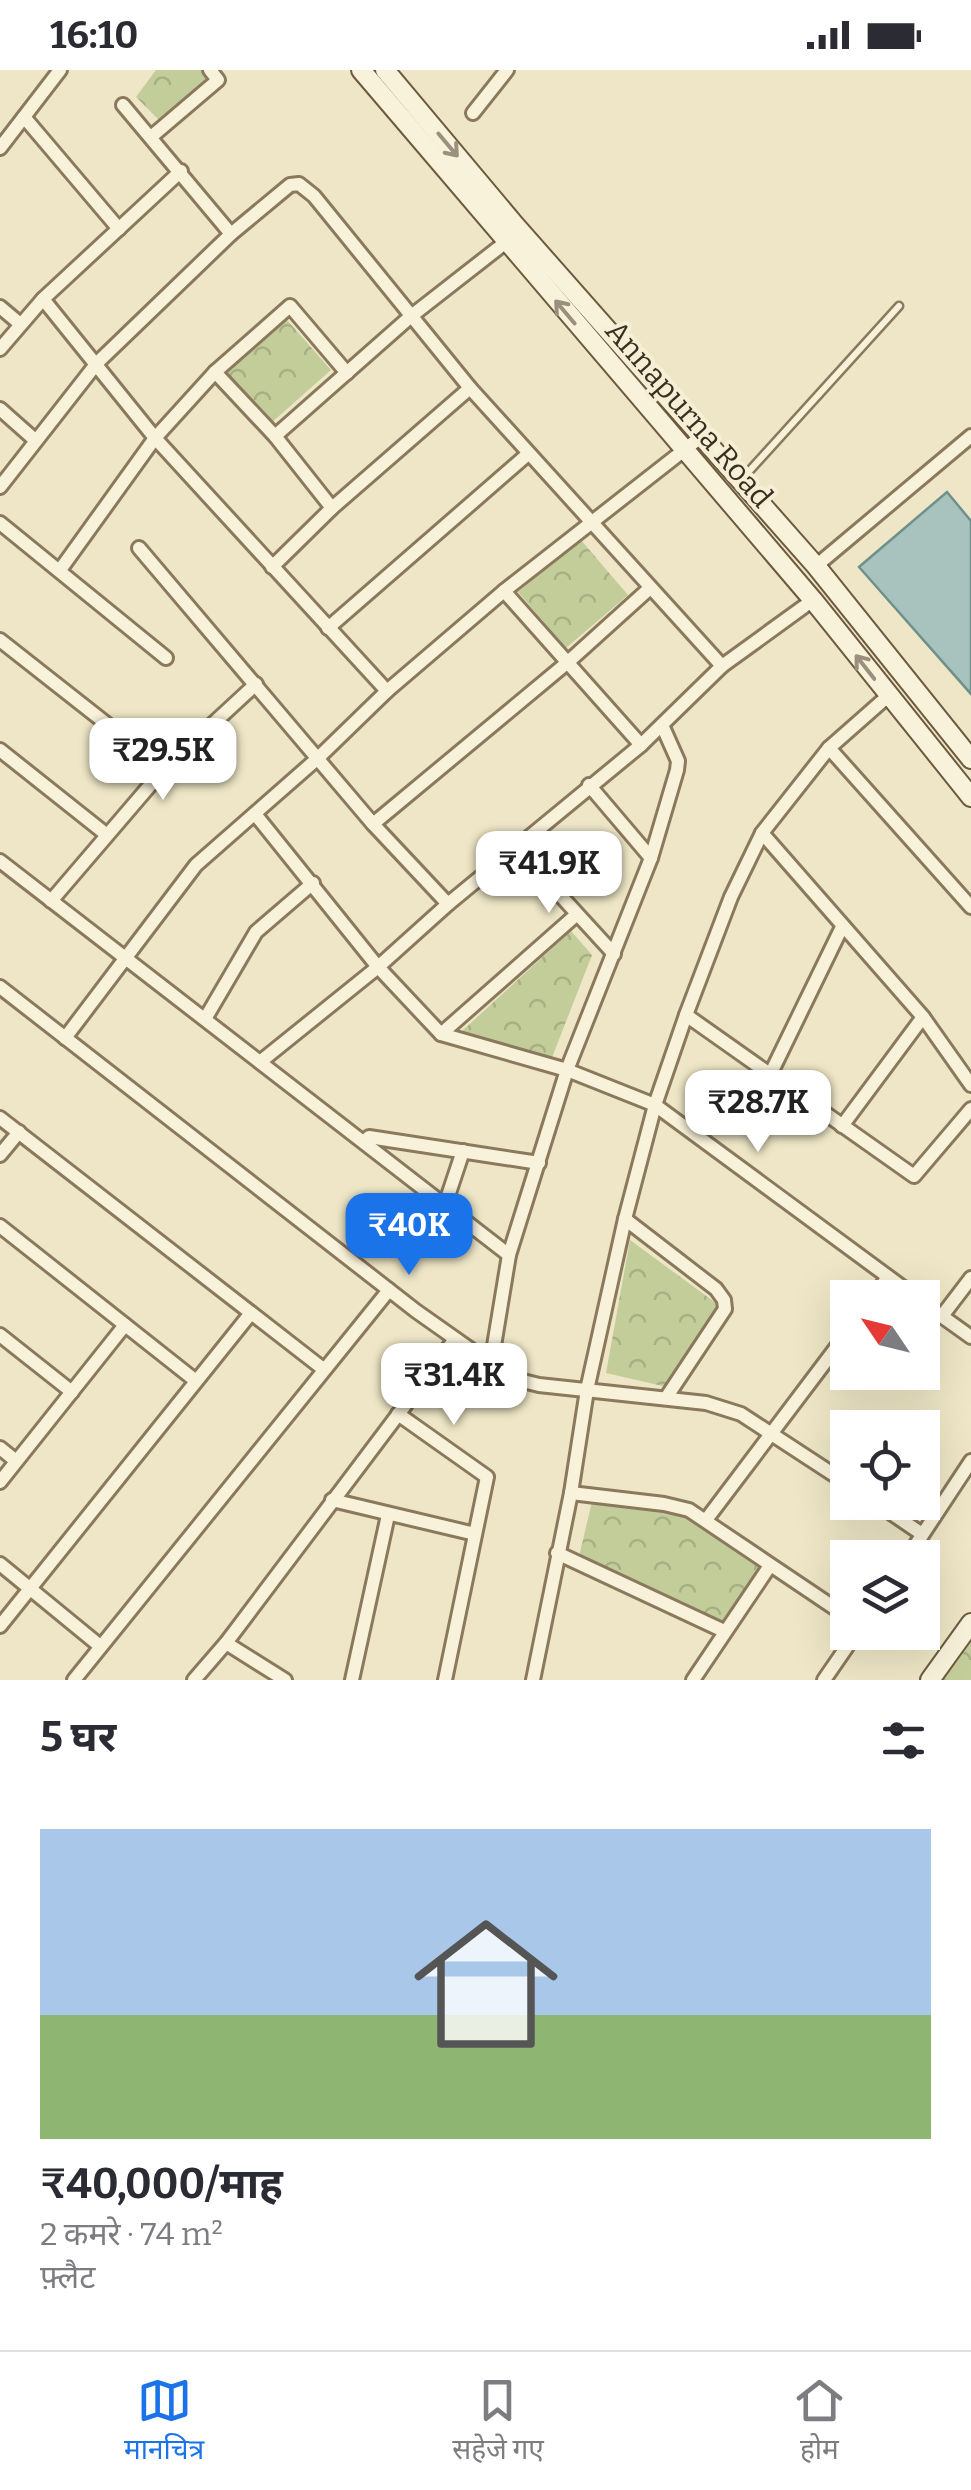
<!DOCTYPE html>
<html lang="hi">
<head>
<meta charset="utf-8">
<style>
  :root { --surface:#fff; --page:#f2f2f3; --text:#2b2b33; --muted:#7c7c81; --line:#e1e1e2; --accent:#1a73e8 }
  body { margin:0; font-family:Bitter,"Noto Sans Devanagari",serif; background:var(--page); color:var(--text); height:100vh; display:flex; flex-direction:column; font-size:38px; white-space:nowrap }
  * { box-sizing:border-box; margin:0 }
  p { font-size:32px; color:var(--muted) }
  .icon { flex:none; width:55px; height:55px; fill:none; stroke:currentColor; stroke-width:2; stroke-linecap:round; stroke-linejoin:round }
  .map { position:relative; height:1610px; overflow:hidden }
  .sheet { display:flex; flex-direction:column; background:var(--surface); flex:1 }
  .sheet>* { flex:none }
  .needle { width:65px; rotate:305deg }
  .fabs { position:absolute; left:830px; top:1210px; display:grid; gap:20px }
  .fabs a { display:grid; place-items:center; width:110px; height:110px; border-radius:0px; background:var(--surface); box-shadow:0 10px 40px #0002; font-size:50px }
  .price { position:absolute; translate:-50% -85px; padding:0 22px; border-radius:20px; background:#fff; color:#222; font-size:32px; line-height:65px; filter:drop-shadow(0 2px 5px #0008) }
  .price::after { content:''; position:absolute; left:50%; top:60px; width:30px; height:22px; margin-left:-15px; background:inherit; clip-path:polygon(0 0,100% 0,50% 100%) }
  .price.active { background:var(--accent); color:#fff }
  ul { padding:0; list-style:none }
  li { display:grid; align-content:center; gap:20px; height:530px; padding:0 40px }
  li span { display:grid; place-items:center; height:310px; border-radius:0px; color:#555 }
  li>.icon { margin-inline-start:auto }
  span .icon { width:180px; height:180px; fill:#fffc; stroke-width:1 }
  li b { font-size:42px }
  h2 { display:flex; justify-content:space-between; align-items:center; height:120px; padding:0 40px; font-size:42px }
  .status { display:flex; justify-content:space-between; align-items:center; height:70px; padding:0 50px; background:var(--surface); direction:ltr }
  .status svg { height:28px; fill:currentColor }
  .tabs { display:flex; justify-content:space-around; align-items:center; height:140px; border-top:2px solid var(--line); background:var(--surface); font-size:28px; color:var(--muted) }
  .tabs a { display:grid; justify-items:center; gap:5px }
  .tabs .active { color:var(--accent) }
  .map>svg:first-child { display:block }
  .park { fill:url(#park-crowns) }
  .water { fill:#a8c2bd; stroke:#6e918b; stroke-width:2.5 }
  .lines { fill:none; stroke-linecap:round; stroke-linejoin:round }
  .lane-casing { stroke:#8a795c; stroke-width:11 }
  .street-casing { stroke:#8a795c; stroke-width:18 }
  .secondary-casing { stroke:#6c5a3f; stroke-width:22 }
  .lane { stroke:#f9f2da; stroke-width:6 }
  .street { stroke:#f9f2da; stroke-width:12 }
  .secondary { stroke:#f9f2da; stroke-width:18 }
  .oneway { stroke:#9a907d }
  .labels { text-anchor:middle; stroke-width:8; stroke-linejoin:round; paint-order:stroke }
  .street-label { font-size:30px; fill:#3a2f20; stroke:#f6efd6 }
</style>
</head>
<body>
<div class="status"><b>16:10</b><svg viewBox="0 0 49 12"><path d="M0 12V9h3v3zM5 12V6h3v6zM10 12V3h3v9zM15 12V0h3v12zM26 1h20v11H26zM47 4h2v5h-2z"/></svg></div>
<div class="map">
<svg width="971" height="1610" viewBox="0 0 971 1610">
  <defs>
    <pattern id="park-crowns" width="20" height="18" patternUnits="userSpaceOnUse" patternTransform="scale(2.5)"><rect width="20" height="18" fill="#c2cd9a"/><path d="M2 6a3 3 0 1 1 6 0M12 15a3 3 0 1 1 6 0" fill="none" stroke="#a7b084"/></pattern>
  </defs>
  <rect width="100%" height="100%" fill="#eee6c6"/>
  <g class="park">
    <path d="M 156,0 L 206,0 L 212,6 L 160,51 L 136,27 Z"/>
    <path d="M 287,250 L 331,300 L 270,354 L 226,304 Z"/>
    <path d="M 580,469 L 628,525 L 566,578 L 518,522 Z"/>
    <path d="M 571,861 L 592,885 L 551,990 L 461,962 Z"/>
    <path d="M 630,1170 L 720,1236 L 667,1317 L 606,1303 Z"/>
    <path d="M 593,1427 L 661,1434 L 700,1448 L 763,1496 L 722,1553 L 579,1487 Z"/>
    <path d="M 971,1564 L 971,1610 L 937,1610 Z"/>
  </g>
  <path class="water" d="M 947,422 L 971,451 L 971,624 L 859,497 Z"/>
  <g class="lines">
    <defs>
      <path id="lane" d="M 742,409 L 899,236"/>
      <g id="street">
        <path d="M 123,35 L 231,164"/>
        <path d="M 473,43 L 507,0"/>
        <path d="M 24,47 L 119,159"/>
        <path d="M 151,67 L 218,10 L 210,0"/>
        <path d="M 0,78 L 60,0"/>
        <path d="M 43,229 L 155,368 L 387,621"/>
        <path d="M 0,237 L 19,253"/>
        <path d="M 0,279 L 43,229 L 181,101"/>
        <path d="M 215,302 L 275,366 L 332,438"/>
        <path d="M 0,339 L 35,370"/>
        <path d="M 275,366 L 410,247 L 506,172"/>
        <path d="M 0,417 L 97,293 L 231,164 L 290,115 L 299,114 L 314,126 L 470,318 L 722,596"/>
        <path d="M 0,453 L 166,588"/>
        <path d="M 139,478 L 373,754 L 448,834"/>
        <path d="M 816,496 L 971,366"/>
        <path d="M 272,497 L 332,438 L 470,318"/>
        <path d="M 60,500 L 155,368 L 215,302 L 290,236 L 347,303"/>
        <path d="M 504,521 L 641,675"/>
        <path d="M 328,558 L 528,384"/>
        <path d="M 0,570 L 164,699"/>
        <path d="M 829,678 L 971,837"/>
        <path d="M 0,680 L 107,765"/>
        <path d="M 589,715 L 651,788"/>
        <path d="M 255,744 L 378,897 L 441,964 L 567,1000 L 655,1035 L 917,1228"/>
        <path d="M 373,754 L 568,592 L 650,518"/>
        <path d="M 762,763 L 923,947 L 971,1015"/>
        <path d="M 517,778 L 614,884"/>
        <path d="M 0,791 L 509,1185"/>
        <path d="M 51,831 L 164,699 L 256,614"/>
        <path d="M 0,917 L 416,1241 L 511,1308 L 539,1315 L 706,1333 L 741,1344 L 848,1414"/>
        <path d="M 686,945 L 914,1106 L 971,1039"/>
        <path d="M 205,949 L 256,862 L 313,813"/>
        <path d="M 441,964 L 576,845"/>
        <path d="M 65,968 L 196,795 L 318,688 L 387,621 L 504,521 L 702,366"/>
        <path d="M 260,992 L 378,897 L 448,834 L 641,675 L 722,596 L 813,530"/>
        <path d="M 770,1005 L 842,857"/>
        <path d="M 0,1048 L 322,1298"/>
        <path d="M 842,1056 L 923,947"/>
        <path d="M 364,1072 L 369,1067 L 539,1093"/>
        <path d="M 0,1085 L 19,1062"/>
        <path d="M 445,1135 L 463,1081"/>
        <path d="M 625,1149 L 716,1219 L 724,1230 L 725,1239 L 666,1328"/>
        <path d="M 0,1156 L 196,1311"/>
        <path d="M 873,1228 L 888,1207"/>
        <path d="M 922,1232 L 971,1267"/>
        <path d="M 942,1246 L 971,1208"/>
        <path d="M 0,1265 L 72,1322"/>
        <path d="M 491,1294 L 509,1185 L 567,1000 L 651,788 L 677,700 L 678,691 L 662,655"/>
        <path d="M 398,1344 L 487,1407 L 445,1610"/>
        <path d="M 0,1378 L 16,1391"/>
        <path d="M 0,1412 L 125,1255"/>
        <path d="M 571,1423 L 664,1434 L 689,1440 L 848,1547"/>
        <path d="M 332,1430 L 475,1464"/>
        <path d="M 875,1432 L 922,1464"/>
        <path d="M 706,1450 L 848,1262"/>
        <path d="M 557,1483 L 724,1561"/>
        <path d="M 907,1488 L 971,1391"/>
        <path d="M 0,1494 L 100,1576"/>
        <path d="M 0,1556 L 251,1243"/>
        <path d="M 226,1573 L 285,1610"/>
        <path d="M 74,1610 L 389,1220"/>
        <path d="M 194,1610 L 226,1573 L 455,1269"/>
        <path d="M 352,1610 L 388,1445"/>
        <path d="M 533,1610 L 571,1423 L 587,1320 L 625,1149 L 655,1035 L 686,945 L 731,827 L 762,763 L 829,678 L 888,626"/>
        <path d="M 693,1610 L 769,1497"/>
        <path d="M 824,1610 L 857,1562"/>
      </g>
      <g id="secondary">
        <path d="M 361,0 L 813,530 L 971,727"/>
        <path d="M 385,0 L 515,155 L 816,496 L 971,689"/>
        <path d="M 930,1610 L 971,1553"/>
      </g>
    </defs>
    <use href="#lane" class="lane-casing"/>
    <use href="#street" class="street-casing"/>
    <use href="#secondary" class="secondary-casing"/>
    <use href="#lane" class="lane"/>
    <use href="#street" class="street"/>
    <use href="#secondary" class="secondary"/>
  </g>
  <defs><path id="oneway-shaft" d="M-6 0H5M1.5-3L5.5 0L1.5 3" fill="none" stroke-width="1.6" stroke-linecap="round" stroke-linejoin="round" transform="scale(2.5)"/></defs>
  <g class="oneway">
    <use href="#oneway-shaft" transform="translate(448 75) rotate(50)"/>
    <use href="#oneway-shaft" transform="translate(565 242) rotate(-130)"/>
    <use href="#oneway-shaft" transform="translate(865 597) rotate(-128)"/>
  </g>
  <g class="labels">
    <g class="street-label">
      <text transform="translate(689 344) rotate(49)" y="10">Annapurna Road</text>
    </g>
  </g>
</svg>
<div class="fabs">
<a><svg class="needle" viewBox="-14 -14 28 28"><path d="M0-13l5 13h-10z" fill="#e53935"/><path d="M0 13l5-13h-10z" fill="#7c7c81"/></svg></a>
<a><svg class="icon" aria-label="locate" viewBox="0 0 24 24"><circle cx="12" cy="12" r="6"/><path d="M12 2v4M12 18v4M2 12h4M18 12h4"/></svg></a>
<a><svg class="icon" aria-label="layers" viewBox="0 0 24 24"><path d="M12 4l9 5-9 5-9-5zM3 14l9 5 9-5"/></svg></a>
</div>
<b class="price" style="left:163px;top:733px">₹29.5K</b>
<b class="price" style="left:549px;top:846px">₹41.9K</b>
<b class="price" style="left:758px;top:1085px">₹28.7K</b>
<b class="price active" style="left:409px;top:1208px">₹40K</b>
<b class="price" style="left:454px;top:1358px">₹31.4K</b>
</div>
<section class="sheet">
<h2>5 घर<svg class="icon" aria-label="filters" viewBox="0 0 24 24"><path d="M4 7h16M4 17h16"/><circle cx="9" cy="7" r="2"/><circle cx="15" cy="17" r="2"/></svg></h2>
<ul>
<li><span style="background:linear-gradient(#a9c7e8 60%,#8fb573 0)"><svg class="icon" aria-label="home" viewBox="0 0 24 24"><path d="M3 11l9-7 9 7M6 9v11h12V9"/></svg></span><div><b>₹40,000/माह</b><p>2 कमरे · 74 m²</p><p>फ़्लैट</p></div></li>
</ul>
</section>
<nav class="tabs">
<a class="active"><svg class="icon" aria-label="map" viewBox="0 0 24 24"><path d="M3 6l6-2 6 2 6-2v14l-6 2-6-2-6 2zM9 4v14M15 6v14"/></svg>मानचित्र</a>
<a><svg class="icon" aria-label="saved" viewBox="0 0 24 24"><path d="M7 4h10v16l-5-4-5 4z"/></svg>सहेजे गए</a>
<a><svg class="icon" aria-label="home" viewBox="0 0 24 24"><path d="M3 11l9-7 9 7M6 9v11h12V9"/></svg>होम</a>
</nav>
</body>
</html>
